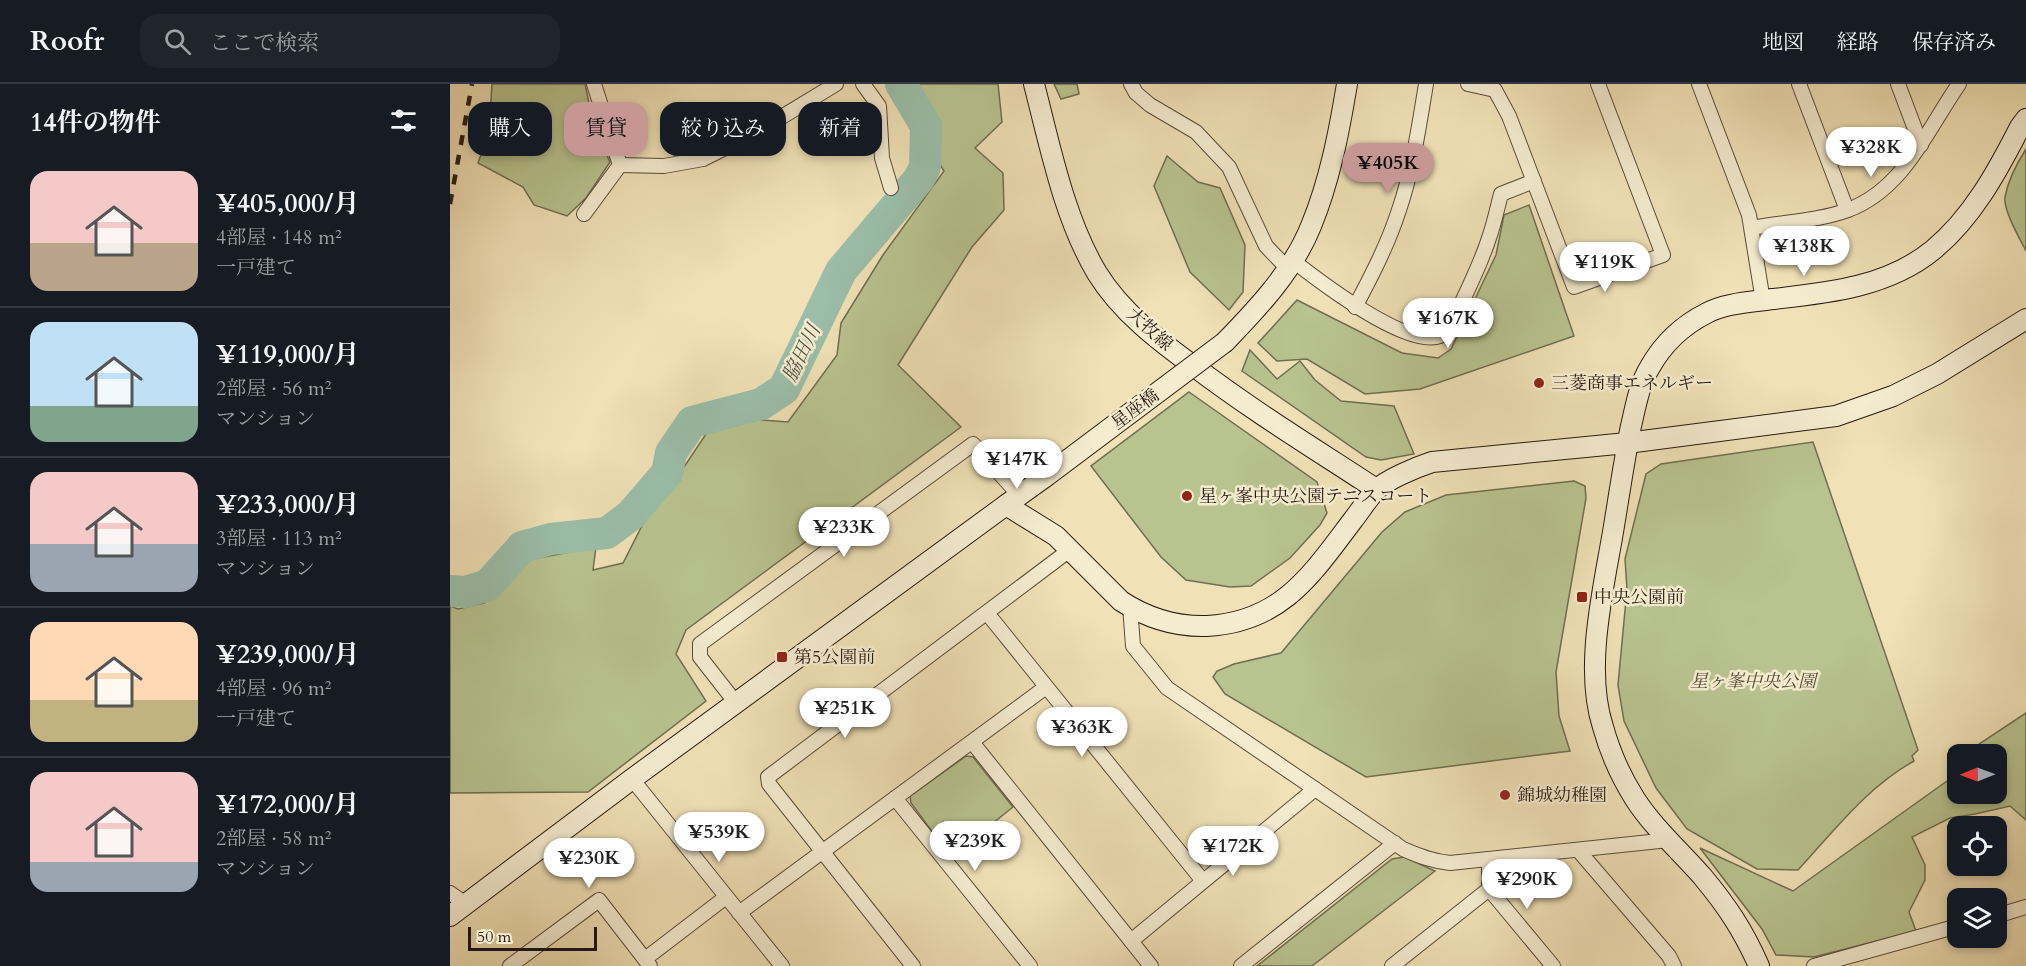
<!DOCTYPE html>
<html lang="ja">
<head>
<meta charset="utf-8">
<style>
  :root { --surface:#171b24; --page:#20242c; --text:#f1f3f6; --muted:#9ea1a6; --line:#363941; --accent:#c59692 }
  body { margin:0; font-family:Cardo,"Noto Serif JP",serif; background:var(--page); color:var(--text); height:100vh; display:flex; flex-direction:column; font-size:22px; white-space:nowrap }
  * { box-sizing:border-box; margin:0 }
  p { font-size:20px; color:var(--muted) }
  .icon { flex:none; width:33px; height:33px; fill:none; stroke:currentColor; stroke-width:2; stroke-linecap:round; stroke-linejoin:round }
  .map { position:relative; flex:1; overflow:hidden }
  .side { display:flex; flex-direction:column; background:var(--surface); width:450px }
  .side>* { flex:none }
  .hud { position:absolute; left:18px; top:18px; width:570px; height:54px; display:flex; gap:12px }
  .needle { width:39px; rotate:269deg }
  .fabs { position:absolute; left:1497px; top:660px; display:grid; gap:12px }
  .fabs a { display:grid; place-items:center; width:60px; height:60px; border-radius:12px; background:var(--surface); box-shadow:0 3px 9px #0003; font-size:30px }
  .scale { position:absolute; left:18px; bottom:15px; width:129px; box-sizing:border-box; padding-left:6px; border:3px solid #271913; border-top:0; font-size:16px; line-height:21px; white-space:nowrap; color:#271913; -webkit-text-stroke:4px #f5ecd0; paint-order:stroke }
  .price { position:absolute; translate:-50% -51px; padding:0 14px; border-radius:21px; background:#fff; color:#222; font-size:20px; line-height:39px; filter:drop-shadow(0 2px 3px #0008) }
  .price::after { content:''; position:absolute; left:50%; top:36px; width:18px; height:14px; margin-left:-9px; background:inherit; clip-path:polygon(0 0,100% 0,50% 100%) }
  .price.current { background:var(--accent); color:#111 }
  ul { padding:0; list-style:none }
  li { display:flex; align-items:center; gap:18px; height:150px; padding:0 30px }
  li+li { border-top:2px solid var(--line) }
  li span { display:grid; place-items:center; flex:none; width:168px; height:120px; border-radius:18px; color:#555 }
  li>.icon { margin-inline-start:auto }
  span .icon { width:72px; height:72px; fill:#fffc; stroke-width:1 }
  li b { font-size:26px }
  h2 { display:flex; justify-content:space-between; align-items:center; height:72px; padding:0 30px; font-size:26px }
  .chip { padding:0 21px; border-radius:18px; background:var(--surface); box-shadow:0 3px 9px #0003; font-size:21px; line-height:54px }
  .chip.current { background:var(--accent); color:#111 }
  header { display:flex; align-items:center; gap:36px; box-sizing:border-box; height:84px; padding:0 30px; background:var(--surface); border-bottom:2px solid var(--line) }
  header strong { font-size:28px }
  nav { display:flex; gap:33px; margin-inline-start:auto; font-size:21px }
  .search { width:420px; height:54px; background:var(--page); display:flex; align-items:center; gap:15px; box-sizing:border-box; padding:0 21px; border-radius:18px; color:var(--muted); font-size:22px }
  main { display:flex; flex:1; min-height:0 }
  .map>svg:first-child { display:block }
  .green { fill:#b8c38f; stroke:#706e51; stroke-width:1.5 }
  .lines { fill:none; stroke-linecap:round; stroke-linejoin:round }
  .river { stroke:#9bbea9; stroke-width:32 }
  .street-casing { stroke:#594b3c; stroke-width:16 }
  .secondary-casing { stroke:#271913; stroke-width:22 }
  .street { stroke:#f5ecd0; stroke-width:14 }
  .secondary { stroke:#f5ecd0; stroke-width:20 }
  .rail { stroke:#271913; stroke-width:4.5; stroke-dasharray:10 10; stroke-linecap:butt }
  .secondary-bridge-casing { stroke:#271913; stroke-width:22; stroke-linecap:butt }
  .secondary-bridge { stroke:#f5ecd0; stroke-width:20 }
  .poi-dot { fill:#8f2418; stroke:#f5ecd0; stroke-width:2 }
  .labels { text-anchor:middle; stroke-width:5; stroke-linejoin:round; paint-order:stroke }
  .street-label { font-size:18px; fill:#271913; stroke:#f5ecd0 }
  .poi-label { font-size:18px; fill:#271913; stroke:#f5ecd0; text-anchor:start }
  .park-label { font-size:18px; font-style:italic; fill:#524c38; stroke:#f5ecd0 }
  .water-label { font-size:20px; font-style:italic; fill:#505348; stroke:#f5ecd0 }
</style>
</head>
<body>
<header>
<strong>Roofr</strong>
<div class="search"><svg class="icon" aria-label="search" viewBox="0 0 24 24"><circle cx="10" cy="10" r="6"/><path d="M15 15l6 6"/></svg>ここで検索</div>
<nav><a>地図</a><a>経路</a><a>保存済み</a></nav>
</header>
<main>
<section class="side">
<h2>14件の物件<svg class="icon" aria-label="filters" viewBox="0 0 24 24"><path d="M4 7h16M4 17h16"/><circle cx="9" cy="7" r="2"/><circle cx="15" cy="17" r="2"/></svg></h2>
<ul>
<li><span style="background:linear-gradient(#f6c9c9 60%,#b9a48a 0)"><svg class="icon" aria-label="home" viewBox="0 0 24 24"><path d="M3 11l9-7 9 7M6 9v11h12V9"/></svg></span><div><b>¥405,000/月</b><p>4部屋 · 148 m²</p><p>一戸建て</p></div></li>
<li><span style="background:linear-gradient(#bfe0f5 70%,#7fa58c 0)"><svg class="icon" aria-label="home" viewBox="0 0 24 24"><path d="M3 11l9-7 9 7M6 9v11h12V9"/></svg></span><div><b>¥119,000/月</b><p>2部屋 · 56 m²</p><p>マンション</p></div></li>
<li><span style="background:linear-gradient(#f6c9c9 60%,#9aa5b1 0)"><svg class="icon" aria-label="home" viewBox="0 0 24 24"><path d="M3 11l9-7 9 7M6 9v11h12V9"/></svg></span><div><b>¥233,000/月</b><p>3部屋 · 113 m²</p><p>マンション</p></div></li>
<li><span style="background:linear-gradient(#ffd9b3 65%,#c2b280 0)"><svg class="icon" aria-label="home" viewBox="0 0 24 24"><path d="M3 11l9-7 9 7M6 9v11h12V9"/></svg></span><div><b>¥239,000/月</b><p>4部屋 · 96 m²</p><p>一戸建て</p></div></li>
<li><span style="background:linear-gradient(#f6c9c9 75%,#9aa5b1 0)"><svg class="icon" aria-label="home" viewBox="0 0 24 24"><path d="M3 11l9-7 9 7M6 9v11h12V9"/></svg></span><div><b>¥172,000/月</b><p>2部屋 · 58 m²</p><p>マンション</p></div></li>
</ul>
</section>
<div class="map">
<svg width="1576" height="882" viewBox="0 0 1576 882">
  <rect width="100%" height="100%" fill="#f0e1b6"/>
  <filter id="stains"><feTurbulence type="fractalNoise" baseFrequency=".00333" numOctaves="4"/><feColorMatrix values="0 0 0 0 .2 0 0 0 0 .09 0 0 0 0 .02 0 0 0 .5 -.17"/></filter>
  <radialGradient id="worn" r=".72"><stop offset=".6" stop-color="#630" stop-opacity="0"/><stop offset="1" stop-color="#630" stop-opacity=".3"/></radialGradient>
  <g class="green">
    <path d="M 42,0 L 135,0 L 144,43 L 160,78 L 136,114 L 117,132 L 84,121 L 73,103 L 28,79 L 39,49 Z"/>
    <path d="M 441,0 L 548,0 L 552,38 L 525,64 L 553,89 L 554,126 L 522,163 L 448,281 L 511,343 L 236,546 L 226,570 L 256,617 L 138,708 L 0,709 L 0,522 L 8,525 L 34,519 L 68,478 L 146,463 L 143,486 L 173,479 L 203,420 L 220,404 L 258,347 L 300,335 L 338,338 L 387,271 L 391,239 L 433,171 L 494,87 Z"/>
    <path d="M 604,0 L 627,0 L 629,10 L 611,15 Z"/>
    <path d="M 1576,65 L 1576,167 C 1570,155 1553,126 1555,113 C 1558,97 1567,79 1576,65 Z"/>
    <path d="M 717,72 L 748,98 L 770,104 L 795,161 L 793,208 L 779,226 L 740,188 L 704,102 Z"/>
    <path d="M 1079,121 L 1124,252 L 970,305 L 915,310 L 857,275 L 827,277 L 808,259 L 847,216 L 952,269 L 988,274 L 1001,265 L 1046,171 L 1054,131 Z"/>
    <path d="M 800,266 L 827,295 L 850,277 L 865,296 L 891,317 L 944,322 L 964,370 L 931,376 L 916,373 L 792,287 Z"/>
    <path d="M 739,308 L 867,398 L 877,429 L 870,441 L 840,474 L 801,502 L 780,503 L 736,496 L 711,473 L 641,382 Z"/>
    <path d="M 1363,358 L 1468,666 L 1462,672 L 1464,677 C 1417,703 1384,747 1348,786 L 1307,785 L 1237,745 L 1206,704 L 1174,637 L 1168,601 L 1177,505 L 1175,475 L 1196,390 L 1211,380 Z"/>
    <path d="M 1124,397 L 1135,402 L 1136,414 L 1106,588 L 1109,632 L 1120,667 L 916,693 L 775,610 L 763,593 L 767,587 L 784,580 L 831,569 L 932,448 L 955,428 L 996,411 Z"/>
    <path d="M 1576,629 L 1576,736 L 1560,722 L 1525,730 L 1500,734 L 1462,753 L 1475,781 L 1475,796 L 1459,828 L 1466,847 L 1364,873 L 1326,871 L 1312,845 L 1250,764 L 1343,807 L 1504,692 L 1507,688 L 1508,710 L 1546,710 L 1546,670 L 1521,670 L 1529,660 Z"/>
    <path d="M 516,672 L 523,673 L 563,723 L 501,773 L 461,719 L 460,712 Z"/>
    <path d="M 954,773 L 985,787 L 862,882 L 807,882 L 942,775 Z"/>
  </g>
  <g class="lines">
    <path class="river" d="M 0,507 L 16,508 L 38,501 L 72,463 L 101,455 L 157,449 L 181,431 L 217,389 L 221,369 L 242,338 L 311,320 L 334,305 L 391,187 L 469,95 L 475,83 L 476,42 L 451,0"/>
    <defs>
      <g id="street">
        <path d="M 413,0 L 429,22 L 432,74 L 441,104"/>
        <path d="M 681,0 L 686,9 L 700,21 L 746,48 L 779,83 L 816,162 L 838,185"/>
        <path d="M 1018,0 L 1045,6 L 1059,32 L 1124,203 L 1213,171 L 1148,0"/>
        <path d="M 1249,0 L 1299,131 L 1313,217"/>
        <path d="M 1349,0 L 1397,126"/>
        <path d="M 1448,0 L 1471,61"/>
        <path d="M 170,81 L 214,82 L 253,75 L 307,48 L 386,0"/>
        <path d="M 134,130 L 170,81 L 144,0"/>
        <path d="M 1302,144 C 1333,138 1368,137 1398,126 C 1454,105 1477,46 1509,0"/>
        <path d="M 842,176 C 869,197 957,265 990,252 C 1002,247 1034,170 1039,154 C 1044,140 1047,125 1051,110 L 1084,97"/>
        <path d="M 905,223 C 922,191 938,160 949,126 C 963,85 969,42 976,0"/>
        <path d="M 680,522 L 683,562 L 717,604 L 953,765 C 969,772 982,777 1000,779 L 1219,756"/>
        <path d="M 537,529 L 753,797"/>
        <path d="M 286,619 L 250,573 L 250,560 L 523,360 L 569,411"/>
        <path d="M 522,658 L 701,882"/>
        <path d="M 182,695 L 332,882"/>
        <path d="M 445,714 L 580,882"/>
        <path d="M 1128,766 L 1219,872 L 1224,882"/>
        <path d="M 1039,775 L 1039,805 L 1103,882"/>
        <path d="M 0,809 L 16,820"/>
        <path d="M 289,829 L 596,603"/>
        <path d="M 1546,832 L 1576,823"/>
        <path d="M 681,857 L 865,705"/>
        <path d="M 195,875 L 276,813"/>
        <path d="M 60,882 L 149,816 L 200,882"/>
        <path d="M 463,882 L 319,700 L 318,693 L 621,465"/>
        <path d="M 791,882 L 945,759"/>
        <path d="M 942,882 L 1039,805"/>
        <path d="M 1364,882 L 1508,842"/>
      </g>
      <g id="secondary">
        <path d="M 584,0 C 600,62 614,134 647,189 C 671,228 709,257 745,283 C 803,327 865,365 926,405"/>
        <path d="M 775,258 C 808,224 843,187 861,142 C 880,96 889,48 897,0"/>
        <path d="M 556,421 L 595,393"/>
        <path d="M 0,832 L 182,695 L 556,421 L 606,452 L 671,517 C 697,534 726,543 757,542 C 832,538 862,490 903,436 C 910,427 917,416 925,407 C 935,396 967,383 982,378 L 1177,359 L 1386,332 L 1443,312 L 1487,290 L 1576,235"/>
        <path d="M 1309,882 C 1293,846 1277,822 1252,792 C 1230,767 1203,743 1185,715 C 1171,693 1160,668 1153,643 C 1134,585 1153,507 1163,448 C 1169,412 1174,377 1181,342 C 1186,321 1189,301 1200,283 C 1213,260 1233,241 1257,229 C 1275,219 1302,218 1323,215 C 1378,209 1438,203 1483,166 C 1522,134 1547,88 1570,43 L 1576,35"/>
      </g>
    </defs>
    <use href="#street" class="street-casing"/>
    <use href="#secondary" class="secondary-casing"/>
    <use href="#street" class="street"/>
    <use href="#secondary" class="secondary"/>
    <path class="rail" d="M 0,120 L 22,0"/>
    <defs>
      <path id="secondary-bridge" d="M 595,393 L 775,258"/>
    </defs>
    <use href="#secondary-bridge" class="secondary-bridge-casing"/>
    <use href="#secondary-bridge" class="secondary-bridge"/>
  </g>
  <g class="poi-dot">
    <circle cx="1089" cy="299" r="6"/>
    <circle cx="737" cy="412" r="6"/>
    <rect x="1126" y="507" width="12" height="12" rx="3"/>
    <rect x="326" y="567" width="12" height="12" rx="3"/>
    <circle cx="1055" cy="711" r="6"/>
  </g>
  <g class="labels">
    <g class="street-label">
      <text transform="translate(700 245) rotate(42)" y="6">大牧線</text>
      <text transform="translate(685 325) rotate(-37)" y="6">星座橋</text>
    </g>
    <g class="poi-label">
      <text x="1101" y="305">三菱商事エネルギー</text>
      <text x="749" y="418">星ヶ峯中央公園テニスコート</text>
      <text x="1144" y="519">中央公園前</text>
      <text x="344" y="579">第5公園前</text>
      <text x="1067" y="717">錦城幼稚園</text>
    </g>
    <g class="park-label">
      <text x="1303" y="603">星ヶ峯中央公園</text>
    </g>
    <g class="water-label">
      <text transform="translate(351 269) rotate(-64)" y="7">脇田川</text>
    </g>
  </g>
  <rect width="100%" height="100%" filter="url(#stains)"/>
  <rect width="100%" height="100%" fill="url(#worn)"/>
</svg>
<div class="fabs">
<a><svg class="needle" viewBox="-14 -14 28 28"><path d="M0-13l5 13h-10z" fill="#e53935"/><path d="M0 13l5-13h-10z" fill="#9ea1a6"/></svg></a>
<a><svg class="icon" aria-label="locate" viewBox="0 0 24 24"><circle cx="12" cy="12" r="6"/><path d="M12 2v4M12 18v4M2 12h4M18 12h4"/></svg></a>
<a><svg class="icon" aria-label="layers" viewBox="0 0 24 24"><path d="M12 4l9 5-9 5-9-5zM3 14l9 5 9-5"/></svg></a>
</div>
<div class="scale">50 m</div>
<b class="price" style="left:1421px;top:94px">¥328K</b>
<b class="price current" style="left:938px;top:110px">¥405K</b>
<b class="price" style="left:1354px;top:193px">¥138K</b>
<b class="price" style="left:1155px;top:209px">¥119K</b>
<b class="price" style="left:998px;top:265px">¥167K</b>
<b class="price" style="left:567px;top:406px">¥147K</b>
<b class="price" style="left:394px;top:474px">¥233K</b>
<b class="price" style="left:395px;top:655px">¥251K</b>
<b class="price" style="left:632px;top:674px">¥363K</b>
<b class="price" style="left:269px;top:779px">¥539K</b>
<b class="price" style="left:525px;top:788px">¥239K</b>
<b class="price" style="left:783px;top:793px">¥172K</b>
<b class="price" style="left:139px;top:805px">¥230K</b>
<b class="price" style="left:1077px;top:826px">¥290K</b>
<div class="hud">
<a class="chip">購入</a>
<a class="chip current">賃貸</a>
<a class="chip">絞り込み</a>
<a class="chip">新着</a>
</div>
</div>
</main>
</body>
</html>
